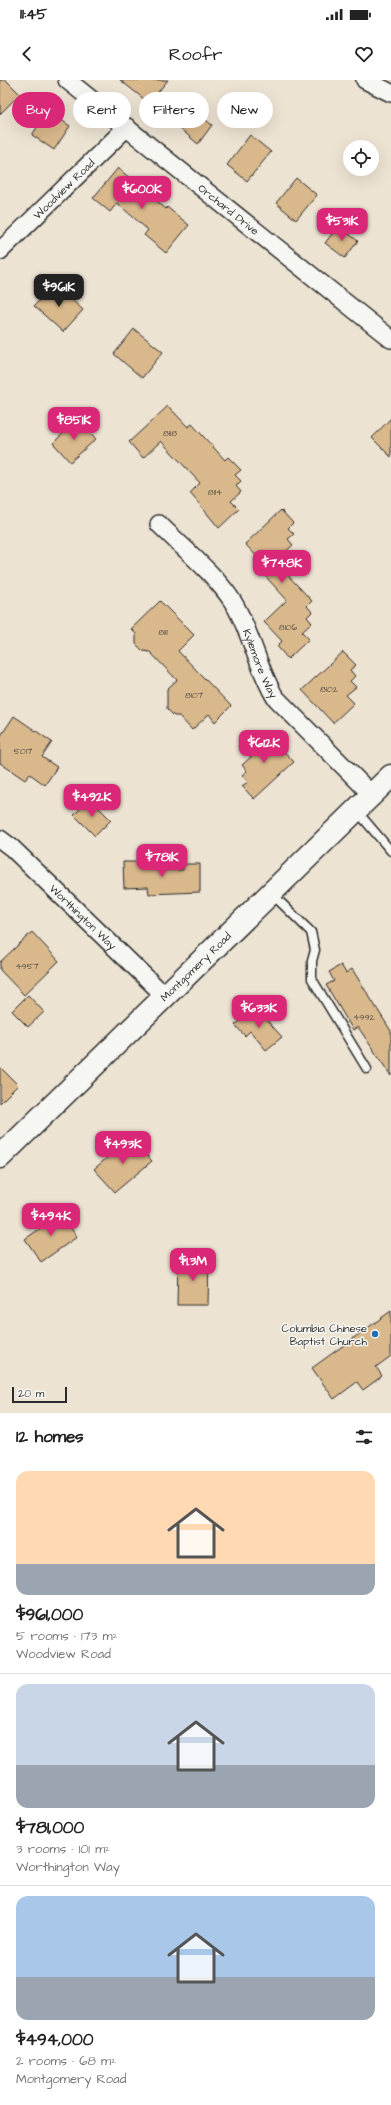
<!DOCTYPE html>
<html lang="en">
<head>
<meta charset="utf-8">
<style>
  :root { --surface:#fff; --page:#f6f6f6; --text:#222; --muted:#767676; --line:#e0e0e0; --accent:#db2777 }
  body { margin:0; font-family:"Architects Daughter",sans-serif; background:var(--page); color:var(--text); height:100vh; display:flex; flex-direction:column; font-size:15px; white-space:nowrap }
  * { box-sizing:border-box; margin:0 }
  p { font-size:13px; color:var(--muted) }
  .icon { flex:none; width:22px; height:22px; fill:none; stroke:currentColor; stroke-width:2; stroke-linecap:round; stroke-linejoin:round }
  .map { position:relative; height:1333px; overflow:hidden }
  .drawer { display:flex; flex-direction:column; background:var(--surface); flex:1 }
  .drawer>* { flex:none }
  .guide { position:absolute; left:12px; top:12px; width:367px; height:36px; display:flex; gap:8px }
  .fabs { position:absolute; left:343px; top:60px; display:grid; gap:8px }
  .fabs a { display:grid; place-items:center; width:36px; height:36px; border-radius:50%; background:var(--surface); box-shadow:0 4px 16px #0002; font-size:20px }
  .scale { position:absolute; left:12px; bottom:10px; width:55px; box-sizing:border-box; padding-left:4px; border:2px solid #2b2b2b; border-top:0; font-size:11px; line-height:14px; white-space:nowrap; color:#2b2b2b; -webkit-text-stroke:3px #f6f6f2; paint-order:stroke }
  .price { position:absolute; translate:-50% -34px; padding:0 9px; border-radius:8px; background:var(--accent); color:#fff; font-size:13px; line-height:26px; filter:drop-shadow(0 1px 2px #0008) }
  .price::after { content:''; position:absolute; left:50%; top:24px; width:12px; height:9px; margin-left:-6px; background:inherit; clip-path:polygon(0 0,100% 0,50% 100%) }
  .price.current { background:#222; color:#fff }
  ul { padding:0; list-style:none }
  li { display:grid; align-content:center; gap:8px; height:212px; padding:0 16px }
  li+li { border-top:1px solid var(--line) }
  li span { display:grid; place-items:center; height:124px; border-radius:12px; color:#555 }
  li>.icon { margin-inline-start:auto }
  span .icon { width:72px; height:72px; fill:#fffc; stroke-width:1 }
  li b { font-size:17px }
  h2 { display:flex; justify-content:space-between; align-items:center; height:48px; padding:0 16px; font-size:17px }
  .tag { padding:0 14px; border-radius:18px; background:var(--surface); box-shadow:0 4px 16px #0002; font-size:14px; line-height:36px }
  .tag.current { background:var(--accent); color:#fff }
  .status { display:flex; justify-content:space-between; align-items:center; height:28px; padding:0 20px; background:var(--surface); direction:ltr }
  .status svg { height:11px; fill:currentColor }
  header { display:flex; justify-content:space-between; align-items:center; height:52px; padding:0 16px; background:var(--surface); font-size:18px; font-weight:600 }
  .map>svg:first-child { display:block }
  .building { fill:#d9b88c; stroke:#2b2b2b }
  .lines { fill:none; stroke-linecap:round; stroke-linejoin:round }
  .lane-casing { stroke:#2b2b2b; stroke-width:11 }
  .street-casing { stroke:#2b2b2b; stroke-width:20 }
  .secondary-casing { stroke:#2b2b2b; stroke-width:25 }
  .lane { stroke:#f6f6f2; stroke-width:8 }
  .street { stroke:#f6f6f2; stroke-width:17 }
  .secondary { stroke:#f6f6f2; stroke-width:22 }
  .poi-dot { fill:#1f6fb2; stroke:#f6f6f2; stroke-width:1.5 }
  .labels { text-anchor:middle; stroke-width:3; stroke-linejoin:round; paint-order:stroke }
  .number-label { font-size:9px; fill:#564e43 }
  .street-label { font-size:11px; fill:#2b2b2b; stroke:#f6f6f2 }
  .poi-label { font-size:11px; fill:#2b2b2b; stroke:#f6f6f2; text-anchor:end }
</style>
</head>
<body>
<div class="status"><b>11:45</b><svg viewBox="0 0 49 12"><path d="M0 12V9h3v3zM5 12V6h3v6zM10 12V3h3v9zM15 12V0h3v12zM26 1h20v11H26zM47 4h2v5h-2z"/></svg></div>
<header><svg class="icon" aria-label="back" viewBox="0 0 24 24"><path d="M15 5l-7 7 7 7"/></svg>Roofr<svg class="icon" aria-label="heart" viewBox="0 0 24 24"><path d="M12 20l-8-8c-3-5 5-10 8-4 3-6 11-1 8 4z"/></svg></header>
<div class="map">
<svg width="391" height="1333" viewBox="0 0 391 1333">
  <rect width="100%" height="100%" fill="#ede3d3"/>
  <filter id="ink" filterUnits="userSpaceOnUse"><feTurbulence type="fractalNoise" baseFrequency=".025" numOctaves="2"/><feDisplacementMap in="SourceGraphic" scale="8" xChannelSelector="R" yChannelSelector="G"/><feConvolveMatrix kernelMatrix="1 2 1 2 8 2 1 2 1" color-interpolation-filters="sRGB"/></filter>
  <g filter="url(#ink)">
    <g class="building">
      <path d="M 0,0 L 6,0 L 20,14 L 0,34 Z"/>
      <path d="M 120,0 L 168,0 L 149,23 Z"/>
      <path d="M 191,28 L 212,45 L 198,64 L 177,46 Z"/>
      <path d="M 48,31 L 70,46 L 54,70 L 32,55 Z"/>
      <path d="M 250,55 L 271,72 L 247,101 L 227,85 Z"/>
      <path d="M 118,88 L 166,129 L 167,127 L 189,145 L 166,173 L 144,155 L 148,150 L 117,123 L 110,132 L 93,118 Z"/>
      <path d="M 296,98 L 317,115 L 296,140 L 276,123 Z"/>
      <path d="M 338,146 L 358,161 L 345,178 L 325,163 Z"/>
      <path d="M 55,204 L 83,230 L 63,252 L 34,226 Z"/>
      <path d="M 134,249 L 163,272 L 142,298 L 114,274 Z"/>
      <path d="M 168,326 L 188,347 L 192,344 L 225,380 L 228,377 L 241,390 L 235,395 L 241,401 L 236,406 L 241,412 L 231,421 L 239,429 L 219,448 L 190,413 L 200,403 L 161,361 L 143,378 L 129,362 Z"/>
      <path d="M 391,338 L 391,377 L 372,358 Z"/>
      <path d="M 78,339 L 96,359 L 70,382 L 53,363 Z"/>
      <path d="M 281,430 L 293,443 L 288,448 L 294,454 L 288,459 L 293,465 L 283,474 L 291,481 L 282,489 L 312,521 L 307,526 L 312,532 L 307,537 L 312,543 L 302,552 L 309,559 L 288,579 L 277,566 L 282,561 L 264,542 L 287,520 L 258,488 L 263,483 L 245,464 Z"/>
      <path d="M 160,521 L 194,555 L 178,571 L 231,626 L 215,642 L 209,634 L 192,650 L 179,636 L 174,636 L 167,629 L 167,609 L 177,600 L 150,572 L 143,571 L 136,564 L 136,554 L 131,549 Z"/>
      <path d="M 343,572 L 356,585 L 350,590 L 355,596 L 350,601 L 356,607 L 346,615 L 354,623 L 333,643 L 302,610 Z"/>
      <path d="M 14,636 L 52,662 L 42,677 L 57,687 L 45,705 L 30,694 L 25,700 L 0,683 L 0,657 Z"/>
      <path d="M 265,651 L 294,682 L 254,719 L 242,706 L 248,702 L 242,695 L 247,691 L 242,685 L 251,677 L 245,669 Z"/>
      <path d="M 90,719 L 111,740 L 95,756 L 74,735 Z"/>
      <path d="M 123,782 L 153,782 L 153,790 L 183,790 L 183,784 L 200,784 L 200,812 L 149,814 L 148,807 L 124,808 Z"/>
      <path d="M 32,852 L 59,881 L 24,915 L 0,890 L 0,882 Z"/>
      <path d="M 341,885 L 346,893 L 352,889 L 391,951 L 391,996 L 358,947 L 353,950 L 326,905 L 334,901 L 329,892 Z"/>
      <path d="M 28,915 L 44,932 L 28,947 L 12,931 Z"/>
      <path d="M 256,928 L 282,957 L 266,970 L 250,951 L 245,956 L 235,945 Z"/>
      <path d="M 0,987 L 18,1005 L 0,1023 Z"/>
      <path d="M 131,1057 L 152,1081 L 115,1112 L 94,1089 Z"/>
      <path d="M 58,1130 L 77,1157 L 41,1182 L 25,1159 L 47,1144 L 44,1140 Z"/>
      <path d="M 178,1178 L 209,1179 L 208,1225 L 177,1225 Z"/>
      <path d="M 391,1231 L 391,1276 L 376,1287 L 382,1296 L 363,1310 L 357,1302 L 334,1319 L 312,1288 Z"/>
    </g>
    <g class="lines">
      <defs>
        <g id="lane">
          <path d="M 356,730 L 391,771"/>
          <path d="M 271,813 L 311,852 L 315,870 L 312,881 L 312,899 L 367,989"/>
        </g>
        <g id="street">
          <path id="s1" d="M 67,0 L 391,259"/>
          <path d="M 365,0 L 391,13"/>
          <path id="s2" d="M 0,171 L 127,47"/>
          <path id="s3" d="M 159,444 C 184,469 214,493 233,522 C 251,551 257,587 275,617 L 372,715"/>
          <path id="s4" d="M 0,759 L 12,768 L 165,916"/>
        </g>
        <g id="secondary">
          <path id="s5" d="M 0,1077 L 391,696"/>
        </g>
      </defs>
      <use href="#lane" class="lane-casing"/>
      <use href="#street" class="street-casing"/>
      <use href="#secondary" class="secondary-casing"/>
      <use href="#lane" class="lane"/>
      <use href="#street" class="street"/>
      <use href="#secondary" class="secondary"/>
    </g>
  </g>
  <circle class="poi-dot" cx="375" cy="1254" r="4"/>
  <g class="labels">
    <g class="number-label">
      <text x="170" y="356">8118</text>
      <text x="215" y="415">8114</text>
      <text x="288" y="550">8106</text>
      <text x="163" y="555">8111</text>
      <text x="329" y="612">8102</text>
      <text x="194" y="618">8107</text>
      <text x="23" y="674">5017</text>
      <text x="27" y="889">4957</text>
      <text x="364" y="940">4992</text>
    </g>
    <g class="street-label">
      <text dy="4" stroke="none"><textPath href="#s2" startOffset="89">Woodview Road</textPath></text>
      <text dy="4" stroke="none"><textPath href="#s1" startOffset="207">Orchard Drive</textPath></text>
      <text dy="4" stroke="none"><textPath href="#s3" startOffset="175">Kylemore Way</textPath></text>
      <text dy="4" stroke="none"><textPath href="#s4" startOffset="114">Worthington Way</textPath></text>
      <text dy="4" stroke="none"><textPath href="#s5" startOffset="273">Montgomery Road</textPath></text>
    </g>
    <g class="poi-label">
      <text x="367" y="1252">Columbia Chinese<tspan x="367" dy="13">Baptist Church</tspan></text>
    </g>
  </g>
</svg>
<div class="fabs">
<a><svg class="icon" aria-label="locate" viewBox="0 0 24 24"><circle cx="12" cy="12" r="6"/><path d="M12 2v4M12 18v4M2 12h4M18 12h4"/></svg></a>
</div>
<div class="scale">20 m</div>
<b class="price" style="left:142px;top:130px">$600K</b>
<b class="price" style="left:342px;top:162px">$531K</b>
<b class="price current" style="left:59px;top:228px">$961K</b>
<b class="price" style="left:74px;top:361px">$851K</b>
<b class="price" style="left:282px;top:504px">$748K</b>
<b class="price" style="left:264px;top:684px">$612K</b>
<b class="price" style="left:92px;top:738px">$492K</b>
<b class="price" style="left:162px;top:798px">$781K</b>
<b class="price" style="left:259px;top:949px">$633K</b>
<b class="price" style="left:123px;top:1085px">$493K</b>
<b class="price" style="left:51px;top:1157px">$494K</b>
<b class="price" style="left:193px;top:1202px">$1.3M</b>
<div class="guide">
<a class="tag current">Buy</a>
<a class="tag">Rent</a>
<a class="tag">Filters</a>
<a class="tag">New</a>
</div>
</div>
<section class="drawer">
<h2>12 homes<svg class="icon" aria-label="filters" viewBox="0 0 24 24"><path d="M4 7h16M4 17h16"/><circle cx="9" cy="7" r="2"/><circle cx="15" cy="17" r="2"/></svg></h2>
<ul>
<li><span style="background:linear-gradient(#ffd9b3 75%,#9aa5b1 0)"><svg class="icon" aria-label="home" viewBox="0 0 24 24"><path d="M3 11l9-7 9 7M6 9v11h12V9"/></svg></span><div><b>$961,000</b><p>5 rooms · 173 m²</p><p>Woodview Road</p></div></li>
<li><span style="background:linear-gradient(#c9d6e8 65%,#9aa5b1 0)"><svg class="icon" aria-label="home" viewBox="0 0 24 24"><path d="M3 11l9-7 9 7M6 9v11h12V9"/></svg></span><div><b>$781,000</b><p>3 rooms · 101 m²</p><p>Worthington Way</p></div></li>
<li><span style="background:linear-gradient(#a9c7e8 65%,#9aa5b1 0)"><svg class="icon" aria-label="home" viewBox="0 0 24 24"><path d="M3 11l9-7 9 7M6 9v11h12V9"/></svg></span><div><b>$494,000</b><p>2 rooms · 68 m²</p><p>Montgomery Road</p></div></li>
</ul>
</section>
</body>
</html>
